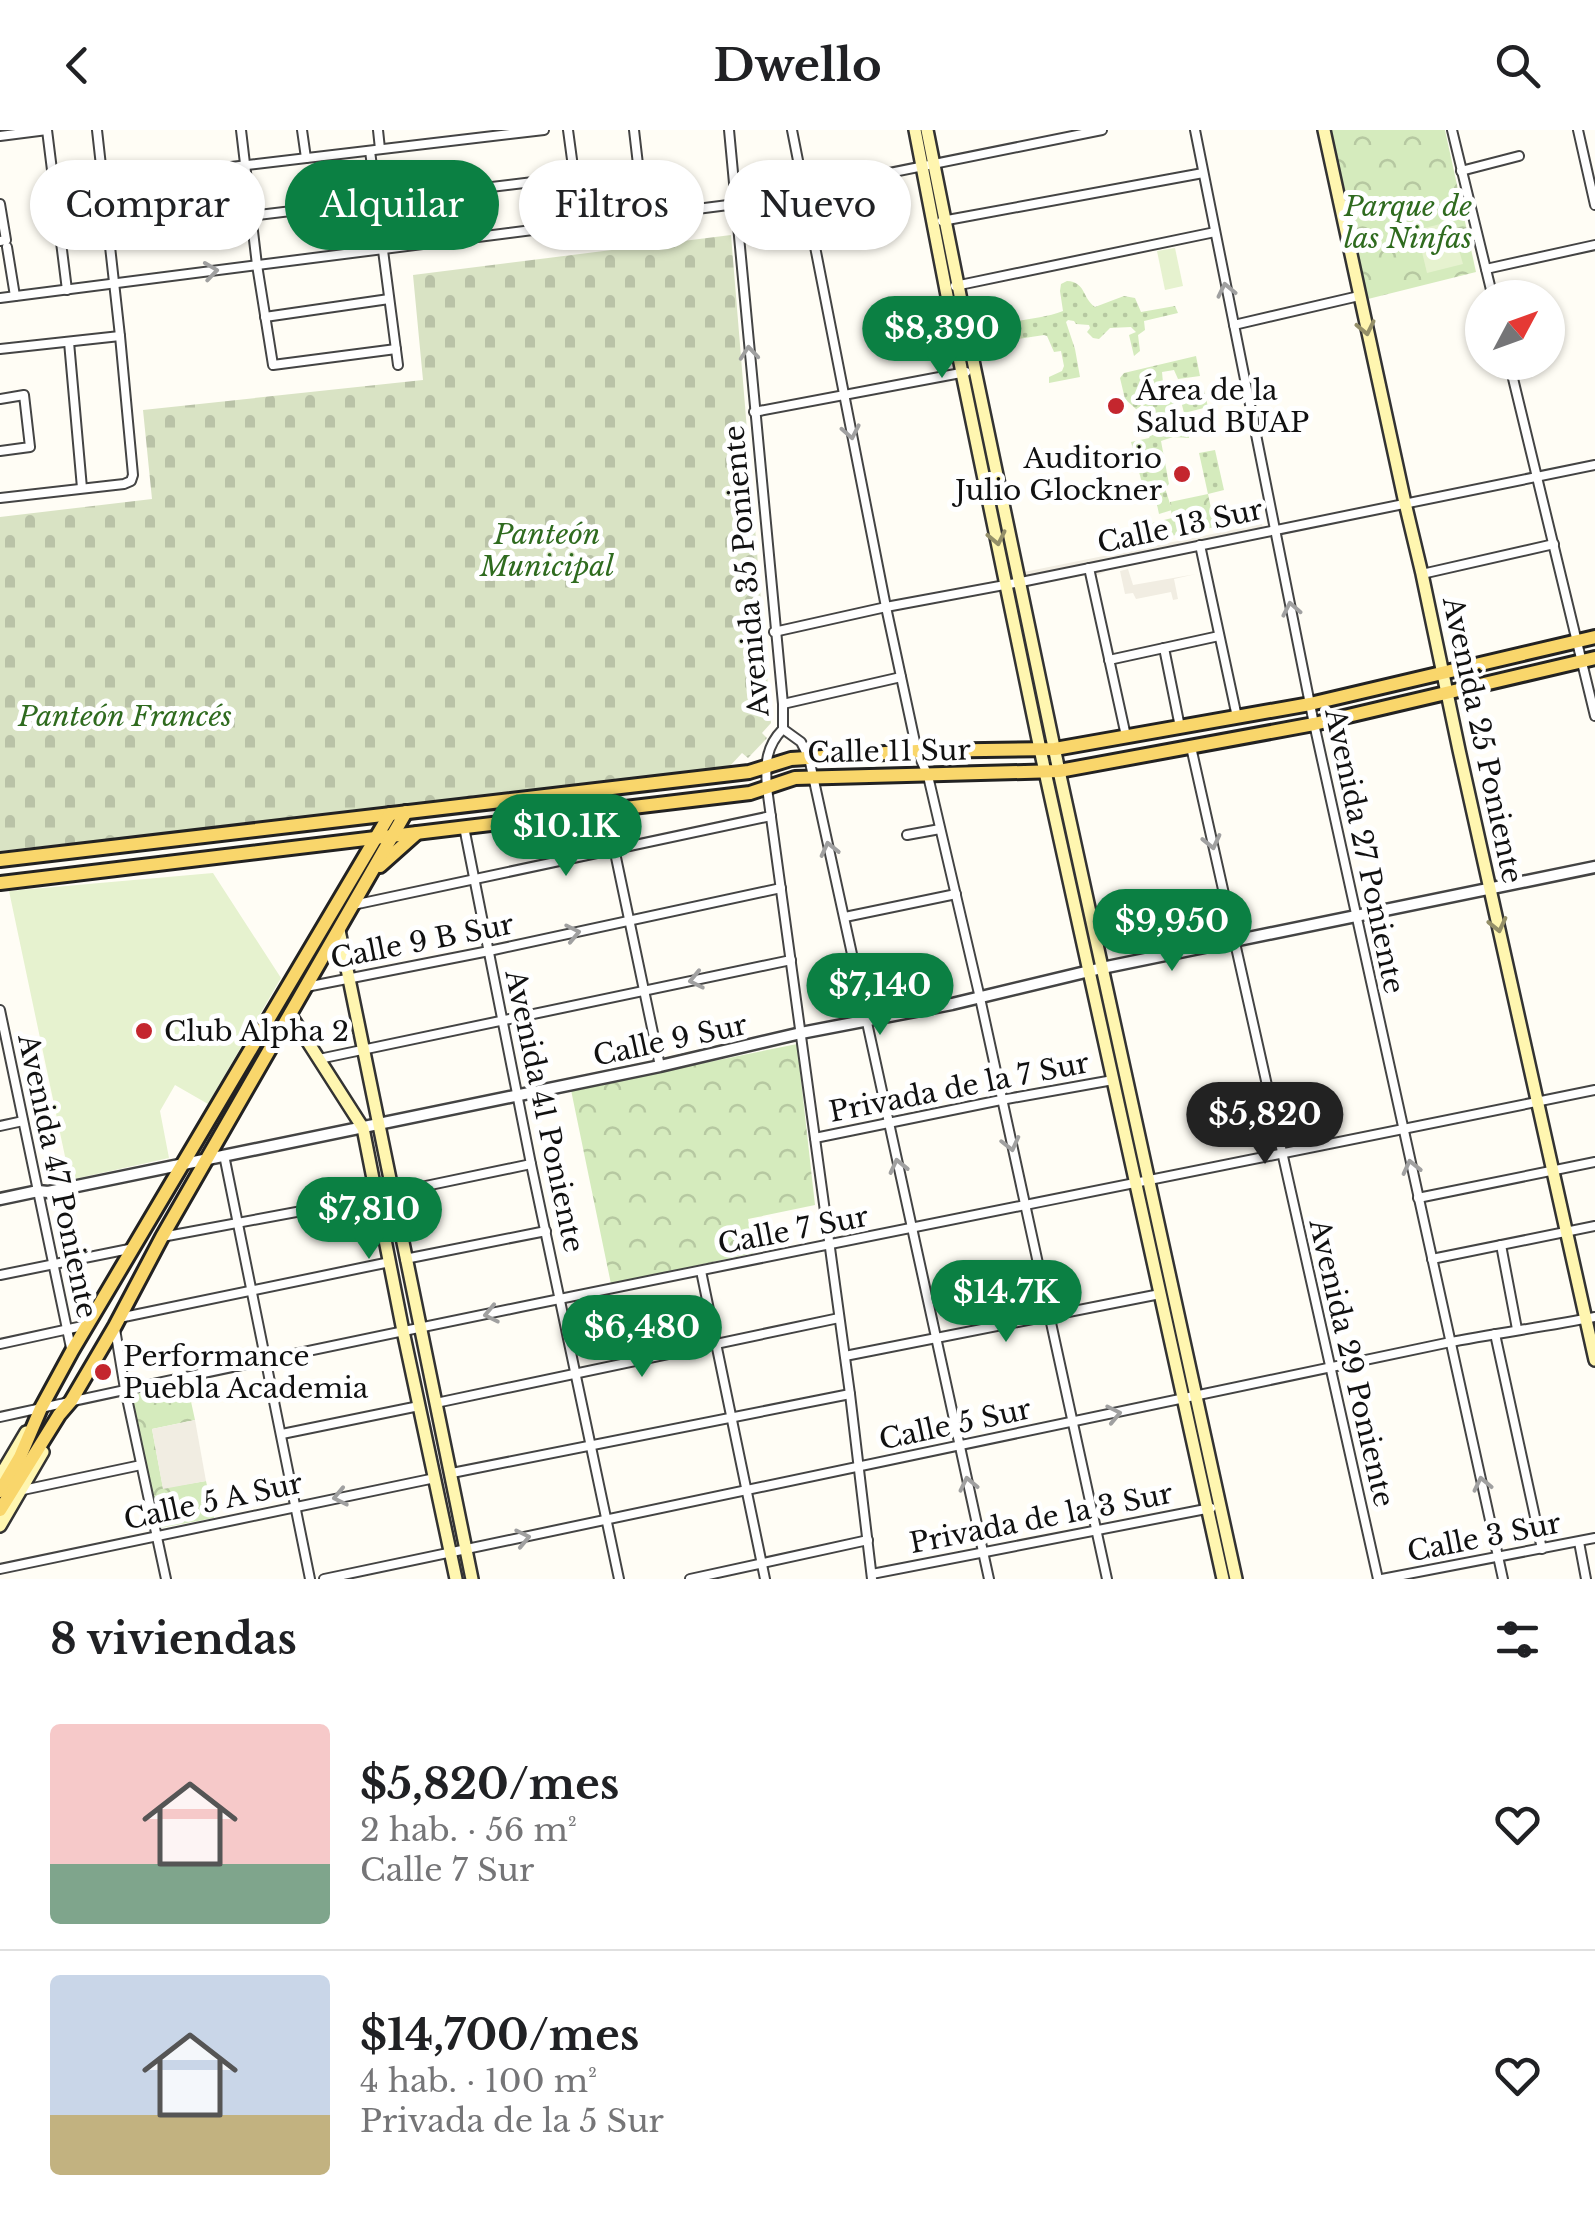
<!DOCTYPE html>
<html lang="es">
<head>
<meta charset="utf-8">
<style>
  :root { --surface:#fff; --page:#f6f6f6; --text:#202124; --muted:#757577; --line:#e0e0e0; --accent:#0b8043 }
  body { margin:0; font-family:"Libre Baskerville",serif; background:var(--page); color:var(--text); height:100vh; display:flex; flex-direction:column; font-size:38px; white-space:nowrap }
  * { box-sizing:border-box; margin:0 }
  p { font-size:32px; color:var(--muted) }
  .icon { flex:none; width:55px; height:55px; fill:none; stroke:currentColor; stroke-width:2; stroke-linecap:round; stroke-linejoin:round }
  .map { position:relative; height:1449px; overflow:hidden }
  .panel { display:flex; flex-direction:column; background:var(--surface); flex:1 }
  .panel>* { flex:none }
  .guide { position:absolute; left:30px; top:30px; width:1000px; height:90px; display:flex; gap:20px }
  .needle { width:65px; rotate:49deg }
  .buttons { position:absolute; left:1465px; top:150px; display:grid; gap:20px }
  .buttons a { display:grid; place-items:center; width:100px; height:100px; border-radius:50%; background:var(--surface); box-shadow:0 2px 8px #0004; font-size:50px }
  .price { position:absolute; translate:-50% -85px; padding:0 22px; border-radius:35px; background:var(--accent); color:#fff; font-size:32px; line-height:65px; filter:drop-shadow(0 2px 5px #0008) }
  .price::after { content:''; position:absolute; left:50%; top:60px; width:30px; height:22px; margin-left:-15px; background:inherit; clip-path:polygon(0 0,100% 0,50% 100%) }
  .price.on { background:#222; color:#fff }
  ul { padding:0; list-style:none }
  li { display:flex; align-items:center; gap:30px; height:250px; padding:0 50px }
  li+li { border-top:2px solid var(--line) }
  li span { display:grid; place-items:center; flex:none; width:280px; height:200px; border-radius:10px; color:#555 }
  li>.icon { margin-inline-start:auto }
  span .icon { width:120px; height:120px; fill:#fffc; stroke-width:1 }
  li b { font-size:42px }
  h2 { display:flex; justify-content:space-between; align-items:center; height:120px; padding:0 50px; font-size:42px }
  .chip { padding:0 35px; border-radius:45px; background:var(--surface); box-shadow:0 2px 8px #0004; font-size:35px; line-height:90px }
  .chip.on { background:var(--accent); color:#fff }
  header { display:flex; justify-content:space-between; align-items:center; height:130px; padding:0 50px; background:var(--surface); font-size:45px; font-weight:700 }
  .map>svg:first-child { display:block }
  .cemetery { fill:url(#cemetery-stones) }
  .park { fill:url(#park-crowns) }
  .garden { fill:url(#garden-dots) }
  .pitch { fill:#e6f2cf }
  .plaza { fill:#f1ede2 }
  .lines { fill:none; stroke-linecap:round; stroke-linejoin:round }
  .minor-casing { stroke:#444; stroke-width:12 }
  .tertiary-casing { stroke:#444; stroke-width:15 }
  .secondary-casing { stroke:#333; stroke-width:16 }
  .primary-casing { stroke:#222; stroke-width:18 }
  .minor { stroke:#fff; stroke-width:8 }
  .tertiary { stroke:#fff; stroke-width:10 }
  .secondary { stroke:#fff6b0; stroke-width:11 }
  .primary { stroke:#f9d66b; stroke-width:12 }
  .oneway { stroke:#a0a0a0 }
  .oneway2 { stroke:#948f68 }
  .poi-dot { fill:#c4262e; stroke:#fff; stroke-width:4 }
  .labels { text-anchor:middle; stroke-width:10; stroke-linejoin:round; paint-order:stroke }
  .park-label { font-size:28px; font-style:italic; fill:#2f6b1f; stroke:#fff }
  .poi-label { font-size:28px; fill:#111; stroke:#fff; text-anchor:start }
  .street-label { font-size:28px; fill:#111; stroke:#fff }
</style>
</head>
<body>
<header><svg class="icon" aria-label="back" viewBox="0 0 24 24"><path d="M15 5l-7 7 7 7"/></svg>Dwello<svg class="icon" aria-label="search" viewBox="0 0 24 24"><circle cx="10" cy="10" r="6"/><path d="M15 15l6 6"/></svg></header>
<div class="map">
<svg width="1595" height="1449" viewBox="0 0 1595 1449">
  <defs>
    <pattern id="cemetery-stones" width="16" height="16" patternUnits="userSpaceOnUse" patternTransform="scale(2.5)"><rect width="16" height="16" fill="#d9e3c4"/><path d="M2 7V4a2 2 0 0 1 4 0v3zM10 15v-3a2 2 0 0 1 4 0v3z" fill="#b9c2a7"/></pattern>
    <pattern id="park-crowns" width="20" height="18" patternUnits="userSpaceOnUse" patternTransform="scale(2.5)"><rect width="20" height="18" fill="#d5ebbd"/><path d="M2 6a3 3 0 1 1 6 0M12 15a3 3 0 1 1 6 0" fill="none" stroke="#b6c8a1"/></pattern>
    <pattern id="garden-dots" width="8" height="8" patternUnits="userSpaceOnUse" patternTransform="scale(2.5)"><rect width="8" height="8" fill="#d5ebbd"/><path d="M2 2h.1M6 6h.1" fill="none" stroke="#b6c8a1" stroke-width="1.8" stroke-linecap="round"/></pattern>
  </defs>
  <rect width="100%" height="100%" fill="#fffdf5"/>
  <path class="cemetery" d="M 731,105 L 771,593 L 762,603 L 767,608 L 748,628 L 742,623 L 730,636 L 381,679 L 0,721 L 0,387 L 152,369 L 143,280 L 423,250 L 413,145 Z"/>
  <g class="park">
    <path d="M 1331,0 L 1445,0 L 1476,142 L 1368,169 Z"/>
    <path d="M 1208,364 L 1215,397 L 1151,410 L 1148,394 L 1172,388 L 1170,372 Z"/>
    <path d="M 797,914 L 815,1075 L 748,1089 L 754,1123 L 611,1154 L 571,960 Z"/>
    <path d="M 187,1253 L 195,1290 L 152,1299 L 163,1358 L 206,1351 L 214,1388 L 160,1398 L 155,1393 L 128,1268 L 133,1263 Z"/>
  </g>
  <g class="garden">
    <path d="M 1067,151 C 1086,152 1082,168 1095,177 L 1124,166 L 1135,168 L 1141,182 L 1175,176 L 1178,183 L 1144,191 L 1145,200 L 1138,205 L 1140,221 L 1134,226 L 1129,205 L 1136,202 L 1131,197 L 1110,198 L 1099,209 L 1093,208 L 1087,202 L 1090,198 L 1089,195 L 1076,194 L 1074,191 L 1068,190 L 1066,192 L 1075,219 L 1080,247 L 1049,253 L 1049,247 L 1062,241 L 1064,236 L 1061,221 L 1054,222 L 1047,206 L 1044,205 L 1018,209 L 1003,208 L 1000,196 C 1021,188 1043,189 1063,181 L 1060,161 L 1061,154 Z"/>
    <path d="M 1196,226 L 1200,246 L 1178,249 L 1174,240 L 1162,242 L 1163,253 L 1140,258 L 1143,271 L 1204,260 L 1208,277 L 1184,283 L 1181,271 L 1169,275 L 1170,285 L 1146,289 L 1143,273 L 1137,280 L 1125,269 L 1120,248 L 1124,243 Z"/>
    <path d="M 1188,298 L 1189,308 L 1173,307 L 1161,311 L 1169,354 L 1165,358 L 1172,380 L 1159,384 L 1153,356 L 1146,357 L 1142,353 L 1131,312 L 1149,308 L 1151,303 Z"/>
    <path d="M 1215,320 L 1224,360 L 1208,364 L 1199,323 Z"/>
  </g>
  <g class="pitch">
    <path d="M 1452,91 L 1457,111 L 1422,120 L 1417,100 Z"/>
    <path d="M 1457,113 L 1463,134 L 1427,143 L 1422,122 Z"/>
    <path d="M 1175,118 L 1183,156 L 1165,160 L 1157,121 Z"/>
    <path d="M 213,743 L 281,848 L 208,974 L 175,955 L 160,981 L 169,1028 L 70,1050 L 9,761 Z"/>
  </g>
  <g class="plaza">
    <path d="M 1262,394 L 1265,408 L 1108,440 L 1098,445 L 1091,443 L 1027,456 L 1024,442 Z"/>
    <path d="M 1128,439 L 1133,455 L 1196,444 L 1174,449 L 1178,469 L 1173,470 L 1171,462 L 1136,469 L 1133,463 L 1125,464 L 1120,441 Z"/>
    <path d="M 195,1290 L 206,1351 L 163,1359 L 152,1299 Z"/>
  </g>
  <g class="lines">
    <defs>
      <g id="minor">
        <path d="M 47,0 L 67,160"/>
        <path d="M 241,0 L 257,135 L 273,235 L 396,219"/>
        <path d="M 302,0 L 306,28"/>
        <path d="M 378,0 L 380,19"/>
        <path d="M 568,0 L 581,96"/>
        <path d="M 634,0 L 644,86"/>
        <path d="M 729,0 L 783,574 L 783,599"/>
        <path d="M 792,0 L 886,477 L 917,621 L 928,646 L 980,868 L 1107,1449"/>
        <path d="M 1195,0 L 1313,589 L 1503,1449"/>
        <path d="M 1452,0 L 1493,168"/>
        <path d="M 1578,0 L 1595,75"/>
        <path d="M 0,6 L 47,0"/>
        <path d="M 370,21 L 398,235"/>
        <path d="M 1461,41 L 1519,26"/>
        <path d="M 103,52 L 544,0"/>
        <path d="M 0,74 L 6,110 L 0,111"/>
        <path d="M 942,91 L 1203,43"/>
        <path d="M 109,103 L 574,47"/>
        <path d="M 7,117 L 15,166"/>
        <path d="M 1486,139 L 1595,115"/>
        <path d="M 955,156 L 1215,102"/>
        <path d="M 0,168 L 736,74 L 1102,0"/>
        <path d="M 265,187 L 389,169"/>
        <path d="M 1234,195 L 1359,166"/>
        <path d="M 69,212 L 82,358"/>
        <path d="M 0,219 L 120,206"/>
        <path d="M 1509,232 L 1595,586"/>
        <path d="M 0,269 L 24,265 L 30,317 L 0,321"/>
        <path d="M 754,282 L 966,242"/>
        <path d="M 0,368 L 124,354 L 131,351 L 133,345 L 120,206 L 97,0"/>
        <path d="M 1200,415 L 1237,587"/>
        <path d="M 1089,438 L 1126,606"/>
        <path d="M 1422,444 L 1554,414"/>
        <path d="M 774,502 L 886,477 L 1026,451 L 1595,335"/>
        <path d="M 1164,518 L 1180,597"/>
        <path d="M 1109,530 L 1219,506"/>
        <path d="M 783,574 L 901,547"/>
        <path d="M 783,599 L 801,612 L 809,628 L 989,1449"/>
        <path d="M 783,599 C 766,616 765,634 767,658 L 850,1264 L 872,1449"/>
        <path d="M 1191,617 L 1378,1449"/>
        <path d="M 606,680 L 660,936"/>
        <path d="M 464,697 L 531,1034 L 619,1449"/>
        <path d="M 907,705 L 940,699"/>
        <path d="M 353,775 L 771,686"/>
        <path d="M 845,787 L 956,764"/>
        <path d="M 306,857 L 489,821 L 781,758"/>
        <path d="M 0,880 L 71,1218"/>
        <path d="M 319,929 L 791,830"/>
        <path d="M 0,996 L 23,991"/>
        <path d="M 815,1008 L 1001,970 L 1113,950"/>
        <path d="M 224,1025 L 310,1449"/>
        <path d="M 392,1063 L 531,1034"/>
        <path d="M 1418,1068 L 1595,1032"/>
        <path d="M 162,1107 L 377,1067"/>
        <path d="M 1501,1115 L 1517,1199"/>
        <path d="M 405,1129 L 546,1101"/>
        <path d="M 1432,1129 L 1595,1096"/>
        <path d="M 701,1141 L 765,1449"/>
        <path d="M 0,1145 L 134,1118"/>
        <path d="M 119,1188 L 390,1132"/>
        <path d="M 115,1199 L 125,1259 L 166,1449"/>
        <path d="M 1495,1204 L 1542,1419"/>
        <path d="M 0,1214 L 87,1195"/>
        <path d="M 845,1226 L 1160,1164"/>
        <path d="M 436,1273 L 839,1188"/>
        <path d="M 0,1287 C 530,1171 1063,1069 1595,960"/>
        <path d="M 282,1304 L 419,1276"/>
        <path d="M 452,1343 L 850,1264"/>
        <path d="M 23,1360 L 141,1335"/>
        <path d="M 1579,1412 L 1586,1449"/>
        <path d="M 0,1439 L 435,1348"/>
        <path d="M 872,1444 L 1211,1378"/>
        <path d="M 324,1449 C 699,1373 1072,1290 1446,1213 C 1496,1203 1546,1197 1595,1187"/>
        <path d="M 690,1449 L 868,1410"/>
        <path d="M 1382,1449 L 1595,1408"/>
      </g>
      <path id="tertiary" d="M 0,1069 L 38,1061 L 48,1062 L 660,936 L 801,903 L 952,874 L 1102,838 L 1595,737"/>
      <g id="secondary">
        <path d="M 915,0 L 962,243 L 1040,619 L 1223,1449"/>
        <path d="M 927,0 L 975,240 L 1059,641 L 1236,1449"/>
        <path d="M 1324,0 L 1405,373 L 1422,444 L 1459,620 L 1595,1230"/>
        <path d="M 339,800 L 472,1449"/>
        <path d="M 290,884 L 363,998 L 403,1201 L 456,1449"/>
        <path d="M 0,1346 L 26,1302"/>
        <path d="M 0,1396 L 43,1322"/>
      </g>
      <g id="primary">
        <path d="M 0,730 L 749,642 L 791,629 L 917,621 L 1055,619 L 1310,574 L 1595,507"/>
        <path d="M 380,736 L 417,703"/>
        <path d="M 0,753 L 750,663 L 795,648 L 1059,641 L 1314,594 L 1595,528"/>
        <path d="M 0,1361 L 20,1327 L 41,1278 L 72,1221 L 390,684"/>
        <path d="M 0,1380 L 59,1285 L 71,1271 L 115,1196 L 162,1107 L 406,682"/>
      </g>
    </defs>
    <use href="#minor" class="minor-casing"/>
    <use href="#tertiary" class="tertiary-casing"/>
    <use href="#secondary" class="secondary-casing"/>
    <use href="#primary" class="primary-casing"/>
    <use href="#minor" class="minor"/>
    <use href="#tertiary" class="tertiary"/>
    <use href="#secondary" class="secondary"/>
    <use href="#primary" class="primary"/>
  </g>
  <defs><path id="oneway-chevron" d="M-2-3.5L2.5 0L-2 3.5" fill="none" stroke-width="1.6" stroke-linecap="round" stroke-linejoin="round" transform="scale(2.5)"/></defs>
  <g class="oneway">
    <use href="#oneway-chevron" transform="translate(211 141) rotate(-8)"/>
    <use href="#oneway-chevron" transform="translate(1226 160) rotate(-102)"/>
    <use href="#oneway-chevron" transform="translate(749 223) rotate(-95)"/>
    <use href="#oneway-chevron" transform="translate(851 302) rotate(79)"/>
    <use href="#oneway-chevron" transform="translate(1291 479) rotate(-101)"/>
    <use href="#oneway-chevron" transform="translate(1212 712) rotate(77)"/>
    <use href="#oneway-chevron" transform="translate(829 719) rotate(-103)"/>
    <use href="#oneway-chevron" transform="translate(573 803) rotate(-12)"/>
    <use href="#oneway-chevron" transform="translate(696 850) rotate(168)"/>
    <use href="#oneway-chevron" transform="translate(1011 1014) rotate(76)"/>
    <use href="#oneway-chevron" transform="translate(898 1036) rotate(-103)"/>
    <use href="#oneway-chevron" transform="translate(1411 1037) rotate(-103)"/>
    <use href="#oneway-chevron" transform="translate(491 1184) rotate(168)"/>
    <use href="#oneway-chevron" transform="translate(1114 1284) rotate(-12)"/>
    <use href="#oneway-chevron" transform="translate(968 1354) rotate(-102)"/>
    <use href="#oneway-chevron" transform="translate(1482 1354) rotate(-102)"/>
    <use href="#oneway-chevron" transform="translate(340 1367) rotate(168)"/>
    <use href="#oneway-chevron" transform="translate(523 1408) rotate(-12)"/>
  </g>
  <g class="oneway2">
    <use href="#oneway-chevron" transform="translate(1366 198) rotate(78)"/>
    <use href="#oneway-chevron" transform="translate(997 408) rotate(78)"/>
    <use href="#oneway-chevron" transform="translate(1498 795) rotate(77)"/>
  </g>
  <g class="poi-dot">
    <circle cx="1116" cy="276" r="10"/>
    <circle cx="1182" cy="344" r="10"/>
    <circle cx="144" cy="901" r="10"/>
    <circle cx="103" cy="1242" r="10"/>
  </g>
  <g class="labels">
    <g class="park-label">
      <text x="1408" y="86">Parque de<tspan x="1408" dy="32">las Ninfas</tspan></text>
      <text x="547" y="414">Panteón<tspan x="547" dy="32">Municipal</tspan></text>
      <text x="125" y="596">Panteón Francés</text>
    </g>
    <g class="poi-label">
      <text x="1136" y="270">Área de la<tspan x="1136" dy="32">Salud BUAP</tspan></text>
      <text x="1162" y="338" text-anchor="end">Auditorio<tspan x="1162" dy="32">Julio Glockner</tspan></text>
      <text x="164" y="911">Club Alpha 2</text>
      <text x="123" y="1236">Performance<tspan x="123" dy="32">Puebla Academia</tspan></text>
    </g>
    <g class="street-label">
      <text transform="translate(1180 396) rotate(-12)" y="10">Calle 13 Sur</text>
      <text transform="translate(746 441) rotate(-95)" y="10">Avenida 35 Poniente</text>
      <text transform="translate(1483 610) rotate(78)" y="10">Avenida 25 Poniente</text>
      <text transform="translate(889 621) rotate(-1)" y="10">Calle 11 Sur</text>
      <text transform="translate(1365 721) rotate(78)" y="10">Avenida 27 Poniente</text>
      <text transform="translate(422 811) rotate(-11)" y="10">Calle 9 B Sur</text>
      <text transform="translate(670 910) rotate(-12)" y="10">Calle 9 Sur</text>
      <text transform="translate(959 957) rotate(-11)" y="10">Privada de la 7 Sur</text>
      <text transform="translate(545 981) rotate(78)" y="10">Avenida 41 Poniente</text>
      <text transform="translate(58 1046) rotate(78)" y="10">Avenida 47 Poniente</text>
      <text transform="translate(793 1100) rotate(-11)" y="10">Calle 7 Sur</text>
      <text transform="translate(1352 1233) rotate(77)" y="10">Avenida 29 Poniente</text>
      <text transform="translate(955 1294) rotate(-12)" y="10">Calle 5 Sur</text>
      <text transform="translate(213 1371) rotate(-12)" y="10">Calle 5 A Sur</text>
      <text transform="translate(1041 1388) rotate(-11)" y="10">Privada de la 3 Sur</text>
      <text transform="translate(1484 1407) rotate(-11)" y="10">Calle 3 Sur</text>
    </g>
  </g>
</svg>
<div class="buttons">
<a><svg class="needle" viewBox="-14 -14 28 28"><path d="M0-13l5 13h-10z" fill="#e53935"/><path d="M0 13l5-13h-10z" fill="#757577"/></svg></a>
</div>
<b class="price" style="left:942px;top:251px">$8,390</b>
<b class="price" style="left:566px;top:749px">$10.1K</b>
<b class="price" style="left:1172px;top:844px">$9,950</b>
<b class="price" style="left:880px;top:908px">$7,140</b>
<b class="price on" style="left:1265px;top:1037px">$5,820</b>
<b class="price" style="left:369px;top:1132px">$7,810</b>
<b class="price" style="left:1006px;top:1215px">$14.7K</b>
<b class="price" style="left:642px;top:1250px">$6,480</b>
<div class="guide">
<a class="chip">Comprar</a>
<a class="chip on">Alquilar</a>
<a class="chip">Filtros</a>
<a class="chip">Nuevo</a>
</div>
</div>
<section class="panel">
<h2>8 viviendas<svg class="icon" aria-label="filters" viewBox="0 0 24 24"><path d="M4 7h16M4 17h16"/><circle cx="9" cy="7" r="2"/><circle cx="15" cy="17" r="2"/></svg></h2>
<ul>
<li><span style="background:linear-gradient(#f6c9c9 70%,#7fa58c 0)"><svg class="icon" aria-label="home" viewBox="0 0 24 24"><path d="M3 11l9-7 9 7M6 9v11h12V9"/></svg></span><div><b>$5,820/mes</b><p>2 hab. · 56 m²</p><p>Calle 7 Sur</p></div><svg class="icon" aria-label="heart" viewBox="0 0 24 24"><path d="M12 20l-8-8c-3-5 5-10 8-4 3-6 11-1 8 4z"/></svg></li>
<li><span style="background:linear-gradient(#c9d6e8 70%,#c2b280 0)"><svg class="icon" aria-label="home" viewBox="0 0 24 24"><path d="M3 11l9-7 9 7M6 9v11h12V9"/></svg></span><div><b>$14,700/mes</b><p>4 hab. · 100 m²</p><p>Privada de la 5 Sur</p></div><svg class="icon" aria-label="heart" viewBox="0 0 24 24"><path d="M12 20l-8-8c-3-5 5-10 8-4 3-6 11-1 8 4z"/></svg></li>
</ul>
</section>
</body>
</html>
